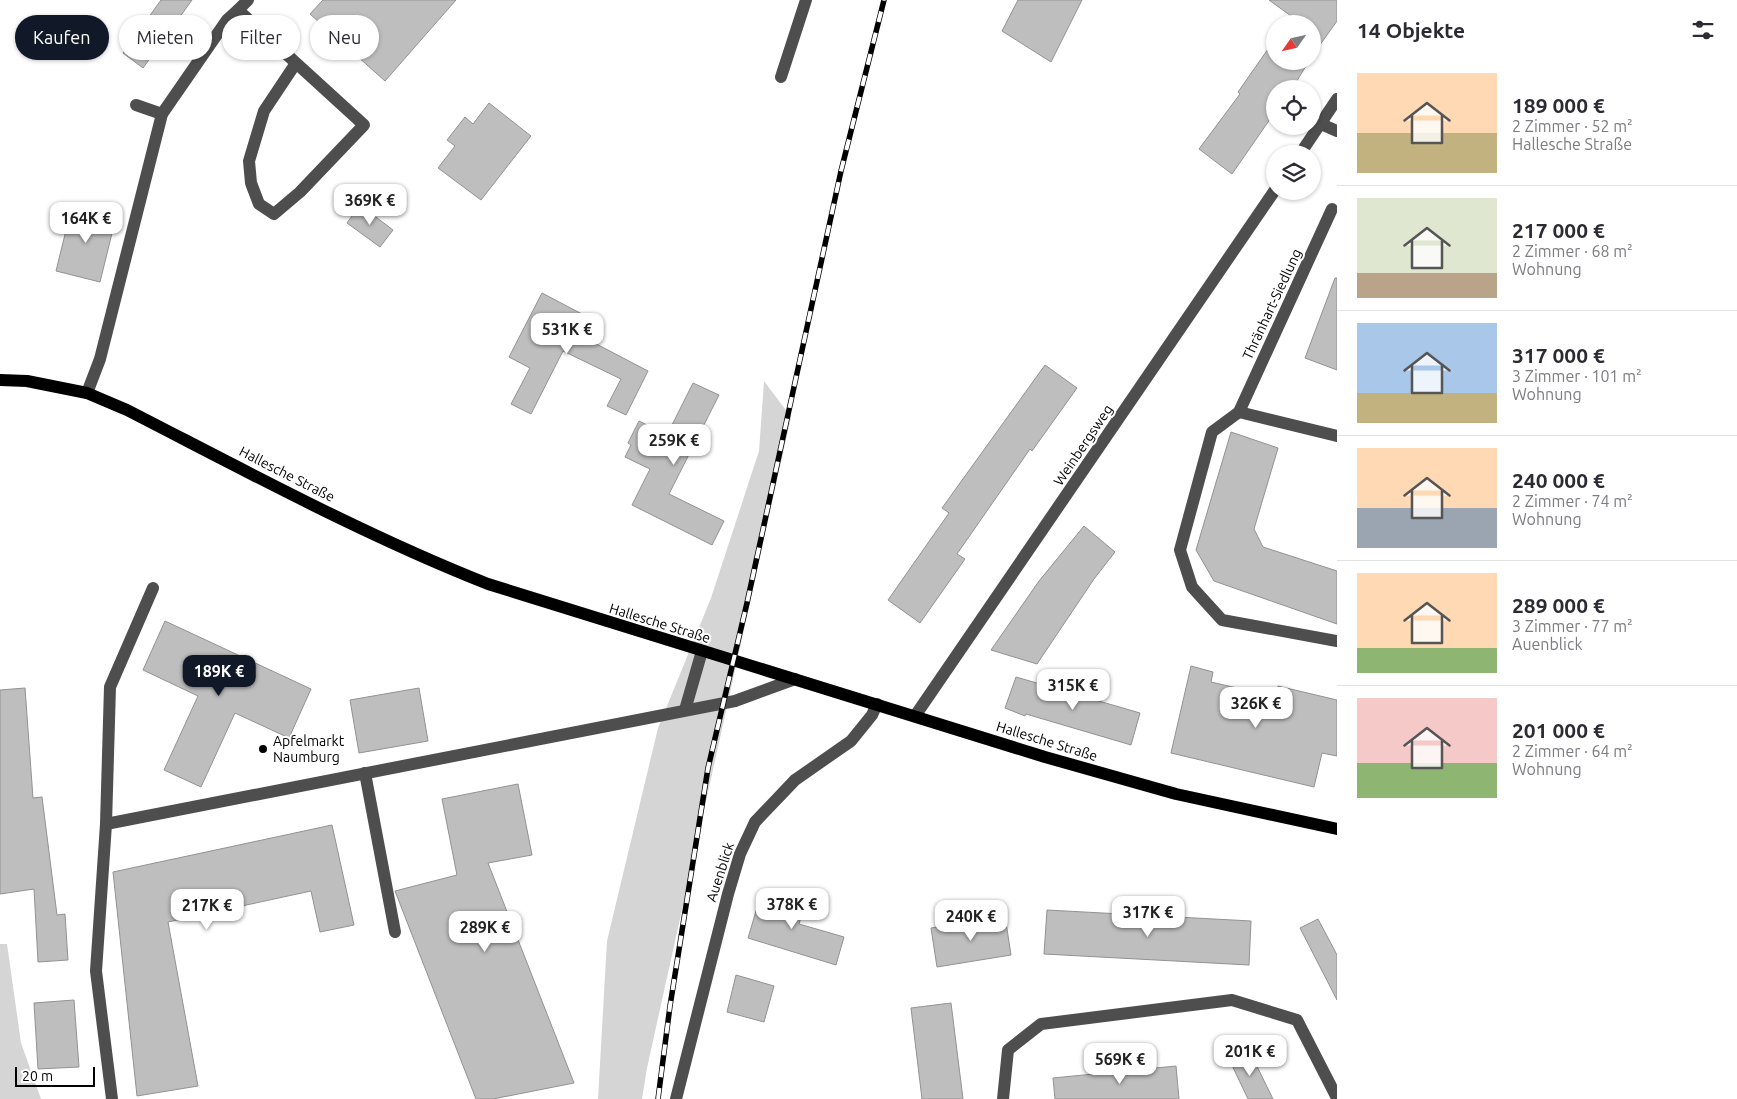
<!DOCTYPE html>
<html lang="de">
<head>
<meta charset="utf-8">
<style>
  :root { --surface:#fff; --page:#f2f2f3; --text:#2b2b33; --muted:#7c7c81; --line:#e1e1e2; --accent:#111827 }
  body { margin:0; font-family:Ubuntu,sans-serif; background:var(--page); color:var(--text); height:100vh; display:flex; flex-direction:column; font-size:19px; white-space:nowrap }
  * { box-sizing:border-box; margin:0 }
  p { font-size:16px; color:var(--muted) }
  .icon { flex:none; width:28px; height:28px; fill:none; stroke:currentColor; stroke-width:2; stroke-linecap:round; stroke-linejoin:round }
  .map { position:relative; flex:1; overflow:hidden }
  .details { display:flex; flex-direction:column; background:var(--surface); width:400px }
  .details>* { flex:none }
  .top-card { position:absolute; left:15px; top:15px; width:475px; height:45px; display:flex; gap:10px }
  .needle { width:32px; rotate:236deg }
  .controls { position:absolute; left:1266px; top:15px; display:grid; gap:10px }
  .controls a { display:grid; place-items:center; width:55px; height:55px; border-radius:50%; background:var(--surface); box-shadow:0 1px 4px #0004; font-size:25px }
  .scale { position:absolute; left:15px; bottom:12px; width:80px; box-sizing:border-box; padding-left:5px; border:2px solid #000; border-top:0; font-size:14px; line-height:18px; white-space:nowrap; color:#000; -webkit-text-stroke:4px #fff; paint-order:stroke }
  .price { position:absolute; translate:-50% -42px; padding:0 11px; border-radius:10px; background:#fff; color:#222; font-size:16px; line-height:32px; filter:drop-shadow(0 1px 2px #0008) }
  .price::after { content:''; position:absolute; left:50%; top:30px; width:15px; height:11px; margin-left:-8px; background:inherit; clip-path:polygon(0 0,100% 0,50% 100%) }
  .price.on { background:var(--accent); color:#fff }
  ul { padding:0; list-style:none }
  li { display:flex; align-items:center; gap:15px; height:125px; padding:0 20px }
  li+li { border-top:1px solid var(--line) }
  li span { display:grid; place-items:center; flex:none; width:140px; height:100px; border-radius:0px; color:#555 }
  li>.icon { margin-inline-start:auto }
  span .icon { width:60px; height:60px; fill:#fffc; stroke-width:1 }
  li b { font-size:21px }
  h2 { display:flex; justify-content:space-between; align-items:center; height:60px; padding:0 20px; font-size:21px }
  .pill { padding:0 18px; border-radius:22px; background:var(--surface); box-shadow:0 1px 4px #0004; font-size:18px; line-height:45px }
  .pill.on { background:var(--accent); color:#fff }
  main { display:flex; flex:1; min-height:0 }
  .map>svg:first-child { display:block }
  .green { fill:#d5d5d5 }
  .building { fill:#bebebe; stroke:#929292 }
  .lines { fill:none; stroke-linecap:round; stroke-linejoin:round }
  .minor { stroke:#4e4e4e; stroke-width:12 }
  .major { stroke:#000; stroke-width:12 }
  .rail-casing { stroke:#000; stroke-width:5.5 }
  .rail { stroke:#fff; stroke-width:4; stroke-dasharray:11; stroke-linecap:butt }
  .poi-dot { fill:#000; stroke:#fff; stroke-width:2 }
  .labels { text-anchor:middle; stroke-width:4; stroke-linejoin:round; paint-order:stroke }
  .street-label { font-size:14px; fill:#000; stroke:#fff }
  .poi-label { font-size:14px; fill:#000; stroke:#fff; text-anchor:start }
</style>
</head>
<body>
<main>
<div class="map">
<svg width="1337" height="1099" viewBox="0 0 1337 1099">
  <rect width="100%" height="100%" fill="#fff"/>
  <g class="green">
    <path d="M 764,381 L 791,417 L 647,1068 L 642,1099 L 598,1099 L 607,941 L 658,728 L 711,598 L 759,451 Z"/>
    <path d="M 0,944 L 7,944 L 21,1043 L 41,1099 L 0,1099 Z"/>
  </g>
  <g class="building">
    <path d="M 161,0 L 192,0 L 143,68 L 123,53 Z"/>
    <path d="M 323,0 L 456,0 L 385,81 L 310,14 Z"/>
    <path d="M 1018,0 L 1082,0 L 1051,62 L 1002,31 Z"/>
    <path d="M 1269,0 L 1337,0 L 1337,21 L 1312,56 L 1312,24 L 1285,24 L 1291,16 Z"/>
    <path d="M 1275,39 L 1275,61 L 1309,61 L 1292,89 L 1275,89 L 1275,112 L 1232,174 L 1199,149 L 1240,94 L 1238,92 Z"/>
    <path d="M 489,103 L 531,136 L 481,200 L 438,168 L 455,146 L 447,140 L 465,117 L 473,124 Z"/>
    <path d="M 360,205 L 393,230 L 380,247 L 347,223 Z"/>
    <path d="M 72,206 L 116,217 L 100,282 L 56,271 Z"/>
    <path d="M 1335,278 L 1337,278 L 1337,370 L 1305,358 Z"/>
    <path d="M 542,293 L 582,314 L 578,322 L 588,327 L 583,337 L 648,371 L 626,415 L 607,406 L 621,379 L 563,351 L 531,414 L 511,404 L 530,368 L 509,357 Z"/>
    <path d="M 1045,365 L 1077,388 L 1032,451 L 1030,449 L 957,554 L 965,559 L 920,623 L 888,600 L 949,513 L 942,508 Z"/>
    <path d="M 693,383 L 719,395 L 669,494 L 724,521 L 712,545 L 632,505 L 650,469 L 625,457 L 631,445 L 628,443 L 639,421 L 667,435 Z"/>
    <path d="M 1231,432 L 1278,448 L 1254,529 L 1263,547 L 1337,571 L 1337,624 L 1214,581 L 1196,550 Z"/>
    <path d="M 1084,526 L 1115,552 L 1094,579 L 1037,664 L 991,650 L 1039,581 Z"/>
    <path d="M 165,621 L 311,689 L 289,738 L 235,713 L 201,787 L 164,770 L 198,696 L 143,670 Z"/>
    <path d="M 1191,666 L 1213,672 L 1211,682 L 1276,697 L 1278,686 L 1337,700 L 1337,756 L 1322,753 L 1314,787 L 1171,753 Z"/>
    <path d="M 1016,677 L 1140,713 L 1131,745 L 1026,714 L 1025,716 L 1005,708 Z"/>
    <path d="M 25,688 L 33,798 L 42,797 L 57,915 L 65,914 L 68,960 L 38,962 L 34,889 L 0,894 L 0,690 Z"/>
    <path d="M 419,688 L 428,741 L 359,753 L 350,700 Z"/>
    <path d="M 518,784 L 532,855 L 488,863 L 574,1083 L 493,1099 L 476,1099 L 395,891 L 457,875 L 442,799 Z"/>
    <path d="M 332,825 L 354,925 L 320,932 L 311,891 L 168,922 L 198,1086 L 137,1096 L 113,872 Z"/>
    <path d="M 762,891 L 805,904 L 799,924 L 844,937 L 836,965 L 748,938 Z"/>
    <path d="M 1047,910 L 1251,921 L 1249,965 L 1044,954 Z"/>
    <path d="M 1005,916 L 1011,955 L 937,967 L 931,928 Z"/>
    <path d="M 1318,919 L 1337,955 L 1337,1000 L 1300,928 Z"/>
    <path d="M 736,975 L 774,986 L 764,1022 L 727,1012 Z"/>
    <path d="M 74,1000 L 79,1067 L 38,1069 L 34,1003 Z"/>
    <path d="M 951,1003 L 963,1099 L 922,1099 L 911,1008 Z"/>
    <path d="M 1249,1050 L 1273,1099 L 1248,1099 L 1229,1059 Z"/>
    <path d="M 1176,1066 L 1179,1099 L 1055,1099 L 1053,1078 Z"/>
  </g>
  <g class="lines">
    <g class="minor">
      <path d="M 238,10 L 248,0"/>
      <path d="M 781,77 L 806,0"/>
      <path d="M 136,105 L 162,114"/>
      <path d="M 1321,124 L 1337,131"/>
      <path d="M 1300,154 L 1337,99"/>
      <path d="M 1332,209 L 1239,412 L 1212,432 L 1180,550 L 1192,587 L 1222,620 L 1337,641"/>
      <path d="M 87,393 L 100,359 L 162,114 L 227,20 L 238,10 L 364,125 L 300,192 L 274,214 L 259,204 L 251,183 L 249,161 L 264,111 L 296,63"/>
      <path d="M 1239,412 L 1337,436"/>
      <path d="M 685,710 L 702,651"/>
      <path d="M 915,716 L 1275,190"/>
      <path d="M 365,773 L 395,932"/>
      <path d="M 106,824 L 735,701 L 795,679"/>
      <path d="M 112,1099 L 96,971 L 106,824 L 110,687 L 153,588"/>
      <path d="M 676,1099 L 728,894 L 740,854 L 755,822 L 795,780 L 851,741 L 872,715 L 877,704"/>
      <path d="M 1003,1099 L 1008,1050 L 1041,1024 L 1232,1000 L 1297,1020 L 1337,1098"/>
    </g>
    <path class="major" d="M 0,380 L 27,381 L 87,393 L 127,410 C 246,471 364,535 488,584 L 1045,757 L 1176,794 L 1337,829"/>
    <defs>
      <path id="rail" d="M 658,1099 L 670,1006 L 708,768 L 747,603 L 841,171 L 884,0"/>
    </defs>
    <use href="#rail" class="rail-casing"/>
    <use href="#rail" class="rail"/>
  </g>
  <circle class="poi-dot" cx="263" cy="749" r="5"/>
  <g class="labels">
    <g class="street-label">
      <text transform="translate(1272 304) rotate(-65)" y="5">Thränhart-Siedlung</text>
      <text transform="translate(1083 445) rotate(-56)" y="5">Weinbergsweg</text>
      <text transform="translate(287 474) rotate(27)" y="5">Hallesche Straße</text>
      <text transform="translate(660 623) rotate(17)" y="5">Hallesche Straße</text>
      <text transform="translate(1047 741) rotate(17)" y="5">Hallesche Straße</text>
      <text transform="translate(720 872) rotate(-72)" y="5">Auenblick</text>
    </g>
    <g class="poi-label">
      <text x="273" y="746">Apfelmarkt<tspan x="273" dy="16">Naumburg</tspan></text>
    </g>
  </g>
</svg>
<div class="controls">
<a><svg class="needle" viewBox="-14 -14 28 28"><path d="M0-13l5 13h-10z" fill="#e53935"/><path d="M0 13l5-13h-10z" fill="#7c7c81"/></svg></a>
<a><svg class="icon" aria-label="locate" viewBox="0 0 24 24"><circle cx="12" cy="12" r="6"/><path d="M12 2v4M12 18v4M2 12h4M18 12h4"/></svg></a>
<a><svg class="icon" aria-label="layers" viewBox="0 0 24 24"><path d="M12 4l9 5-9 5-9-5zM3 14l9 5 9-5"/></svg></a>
</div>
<div class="scale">20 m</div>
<b class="price" style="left:370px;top:226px">369K €</b>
<b class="price" style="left:86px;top:244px">164K €</b>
<b class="price" style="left:567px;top:355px">531K €</b>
<b class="price" style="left:674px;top:466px">259K €</b>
<b class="price on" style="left:219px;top:697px">189K €</b>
<b class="price" style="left:1073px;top:711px">315K €</b>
<b class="price" style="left:1256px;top:729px">326K €</b>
<b class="price" style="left:792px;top:930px">378K €</b>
<b class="price" style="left:207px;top:931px">217K €</b>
<b class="price" style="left:1148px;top:938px">317K €</b>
<b class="price" style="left:971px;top:942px">240K €</b>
<b class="price" style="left:485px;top:953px">289K €</b>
<b class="price" style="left:1250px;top:1077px">201K €</b>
<b class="price" style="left:1120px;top:1085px">569K €</b>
<div class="top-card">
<a class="pill on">Kaufen</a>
<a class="pill">Mieten</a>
<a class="pill">Filter</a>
<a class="pill">Neu</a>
</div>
</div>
<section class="details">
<h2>14 Objekte<svg class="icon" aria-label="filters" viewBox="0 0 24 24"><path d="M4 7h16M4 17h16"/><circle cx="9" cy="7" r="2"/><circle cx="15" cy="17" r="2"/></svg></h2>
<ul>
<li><span style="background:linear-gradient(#ffd9b3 60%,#c2b280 0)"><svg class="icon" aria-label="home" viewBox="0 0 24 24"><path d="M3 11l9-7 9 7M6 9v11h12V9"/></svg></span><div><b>189 000 €</b><p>2 Zimmer · 52 m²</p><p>Hallesche Straße</p></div></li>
<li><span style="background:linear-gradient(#dfe7d0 75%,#b9a48a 0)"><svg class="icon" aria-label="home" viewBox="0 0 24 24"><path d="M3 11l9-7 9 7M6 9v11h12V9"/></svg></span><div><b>217 000 €</b><p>2 Zimmer · 68 m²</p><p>Wohnung</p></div></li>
<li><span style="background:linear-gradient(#a9c7e8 70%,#c2b280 0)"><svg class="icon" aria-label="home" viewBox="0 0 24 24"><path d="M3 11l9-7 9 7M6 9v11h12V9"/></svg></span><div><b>317 000 €</b><p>3 Zimmer · 101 m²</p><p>Wohnung</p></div></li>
<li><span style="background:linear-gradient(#ffd9b3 60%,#9aa5b1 0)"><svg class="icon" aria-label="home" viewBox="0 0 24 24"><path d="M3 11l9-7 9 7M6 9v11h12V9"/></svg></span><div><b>240 000 €</b><p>2 Zimmer · 74 m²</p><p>Wohnung</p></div></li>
<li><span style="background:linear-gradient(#ffd9b3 75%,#8fb573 0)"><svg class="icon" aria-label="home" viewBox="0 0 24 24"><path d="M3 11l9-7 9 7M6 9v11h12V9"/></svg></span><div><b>289 000 €</b><p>3 Zimmer · 77 m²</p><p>Auenblick</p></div></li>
<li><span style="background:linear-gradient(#f6c9c9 65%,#8fb573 0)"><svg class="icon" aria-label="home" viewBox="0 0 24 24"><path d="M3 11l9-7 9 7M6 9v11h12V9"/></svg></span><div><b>201 000 €</b><p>2 Zimmer · 64 m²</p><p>Wohnung</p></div></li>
</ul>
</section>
</main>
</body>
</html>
